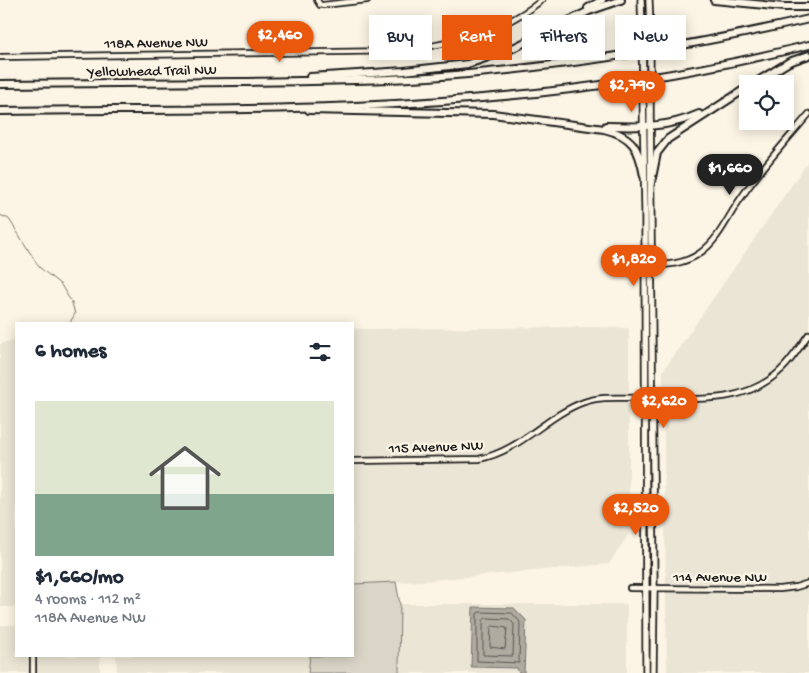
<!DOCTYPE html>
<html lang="en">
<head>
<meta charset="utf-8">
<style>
  :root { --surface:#fff; --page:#f2f2f3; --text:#1f2937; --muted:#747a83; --line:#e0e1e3; --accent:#ea580c }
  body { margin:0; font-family:"Gochi Hand",sans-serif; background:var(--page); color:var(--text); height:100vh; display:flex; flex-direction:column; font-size:19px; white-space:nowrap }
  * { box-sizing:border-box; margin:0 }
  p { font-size:16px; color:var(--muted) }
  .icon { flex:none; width:28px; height:28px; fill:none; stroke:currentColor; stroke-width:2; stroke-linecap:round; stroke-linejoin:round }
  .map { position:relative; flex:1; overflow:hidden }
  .sheet { position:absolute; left:15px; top:322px; width:339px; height:335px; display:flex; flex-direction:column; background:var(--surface); border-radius:0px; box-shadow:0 2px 12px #0003 }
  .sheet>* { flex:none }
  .hud { position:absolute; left:369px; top:15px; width:365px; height:45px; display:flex; gap:10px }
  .buttons { position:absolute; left:739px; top:75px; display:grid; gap:10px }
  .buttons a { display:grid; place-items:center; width:55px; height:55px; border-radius:0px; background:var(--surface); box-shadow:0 2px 12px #0003; font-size:25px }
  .price { position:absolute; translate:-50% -42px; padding:0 11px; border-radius:18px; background:var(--accent); color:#fff; font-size:16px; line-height:32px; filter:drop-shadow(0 1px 2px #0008) }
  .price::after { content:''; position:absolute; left:50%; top:30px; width:15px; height:11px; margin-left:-8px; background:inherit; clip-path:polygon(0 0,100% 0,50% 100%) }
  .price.on { background:#222; color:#fff }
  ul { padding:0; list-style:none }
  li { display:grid; align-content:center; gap:10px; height:265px; padding:0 20px }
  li+li { border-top:1px solid var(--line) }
  li span { display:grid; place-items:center; height:155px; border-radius:0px; color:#555 }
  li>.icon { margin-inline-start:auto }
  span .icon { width:90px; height:90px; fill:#fffc; stroke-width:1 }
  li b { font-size:21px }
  h2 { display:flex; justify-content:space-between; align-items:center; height:60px; padding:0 20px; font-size:21px }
  .tag { padding:0 18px; border-radius:0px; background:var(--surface); box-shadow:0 2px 12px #0003; font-size:18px; line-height:45px }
  .tag.on { background:var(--accent); color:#fff }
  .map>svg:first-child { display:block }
  .built { fill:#ebe5d6 }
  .green { fill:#dbd5c8; stroke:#7c7872 }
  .water { fill:#b0aba1; stroke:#75726c }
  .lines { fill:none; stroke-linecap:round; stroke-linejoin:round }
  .shore { stroke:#575551; stroke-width:1 }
  .stream { stroke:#75726c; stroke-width:1 }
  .minor-casing { stroke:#1c1c1c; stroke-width:8 }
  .major-casing { stroke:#1c1c1c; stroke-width:9 }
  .highway-casing { stroke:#1c1c1c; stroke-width:10 }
  .minor { stroke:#fcf5e5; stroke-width:4.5 }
  .major { stroke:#fcf5e5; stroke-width:5.5 }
  .highway { stroke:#fcf5e5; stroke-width:6 }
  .major-bridge-casing { stroke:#1c1c1c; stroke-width:9; stroke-linecap:butt }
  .major-bridge { stroke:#fcf5e5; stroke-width:5.5 }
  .labels { text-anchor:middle; stroke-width:4.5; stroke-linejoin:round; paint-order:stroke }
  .street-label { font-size:15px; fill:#1c1c1c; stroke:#fcf5e5 }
</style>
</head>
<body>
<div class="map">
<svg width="809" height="673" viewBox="0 0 809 673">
  <rect width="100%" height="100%" fill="#fcf5e5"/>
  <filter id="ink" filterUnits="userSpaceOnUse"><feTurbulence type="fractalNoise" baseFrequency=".02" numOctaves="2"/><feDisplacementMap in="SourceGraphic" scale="10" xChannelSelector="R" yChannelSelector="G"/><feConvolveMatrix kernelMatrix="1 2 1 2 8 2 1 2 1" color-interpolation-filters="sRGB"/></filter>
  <g filter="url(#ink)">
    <g class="built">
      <path d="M 809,160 L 809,673 L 667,673 L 663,371 Z"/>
      <path d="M 591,327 L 629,328 L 629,534 L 609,564 L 421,581 L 353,584 L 352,329 Z"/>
      <path d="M 16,339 L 16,607 L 0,607 L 0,344 Z"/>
      <path d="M 400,604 L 627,604 L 627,673 L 399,673 Z"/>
      <path d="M 0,625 L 16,625 L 16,656 L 100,656 L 100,673 L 0,673 Z"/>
      <path d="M 116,656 L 310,656 L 308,673 L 117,673 Z"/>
    </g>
    <path class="green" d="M 396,582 L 400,604 L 399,673 L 308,673 L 310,656 L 352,656 L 353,584 Z"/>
    <path class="water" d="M 473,607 L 514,608 L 526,620 L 524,673 L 519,673 L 517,668 L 471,667 Z"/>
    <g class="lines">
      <g class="shore">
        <path d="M 480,612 L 512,613 L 520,622 L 519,663 L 477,661 L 477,614 Z"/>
        <path d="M 486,618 L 509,619 L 514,624 L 513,656 L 483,655 L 483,621 Z"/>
        <path d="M 493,626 L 507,628 L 505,649 L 490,647 L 491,628 Z"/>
      </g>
      <path class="stream" d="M 0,215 L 9,219 L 39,267 L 61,285 L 72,303 L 75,314 L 69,324"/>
      <defs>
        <g id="minor">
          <path d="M 317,0 L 320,5 L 323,5 L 367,0"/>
          <path d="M 0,57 L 401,51 C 451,44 501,33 542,0"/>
          <path d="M 649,266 C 667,265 685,264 700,253 C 719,240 728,216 741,198 C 761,168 786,141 809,114"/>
          <path d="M 352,461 L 479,459 C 521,451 545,416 584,402 C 601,396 620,398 637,398 C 686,398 742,408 781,370 C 792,360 800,346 809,334"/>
          <path d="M 630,588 L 780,589 L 796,587 L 809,583"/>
          <path d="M 33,673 L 33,656"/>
        </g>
        <g id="major">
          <path d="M 641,0 L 642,30"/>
          <path d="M 649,0 L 650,29"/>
          <path d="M 650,98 L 654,588 L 653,673"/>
          <path d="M 643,99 L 645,211 L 646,673"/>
        </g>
        <g id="highway">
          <path d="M 714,0 L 784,7 L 809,7"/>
          <path d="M 588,8 L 602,0"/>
          <path d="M 310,77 L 404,71 L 468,64 L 509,50 L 589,11 L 621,0"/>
          <path d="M 0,84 C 79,84 158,83 237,82 C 301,81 365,81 429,77 C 557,68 684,48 809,19"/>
          <path d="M 753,84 L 789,62 L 809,55"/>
          <path d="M 309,110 L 493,114 L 604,129 C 633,136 639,148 644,176"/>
          <path d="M 0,111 C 147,109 295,112 442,101 C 565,93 689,75 809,45"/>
          <path d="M 606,126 C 638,127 668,128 699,114"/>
          <path d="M 651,183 L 657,153 L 668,139 L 748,87"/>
        </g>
      </defs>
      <use href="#minor" class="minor-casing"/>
      <use href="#major" class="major-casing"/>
      <use href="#highway" class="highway-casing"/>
      <use href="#minor" class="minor"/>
      <use href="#major" class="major"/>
      <use href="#highway" class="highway"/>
      <defs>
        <g id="major-bridge">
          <path d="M 650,29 L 650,98"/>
          <path d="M 642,30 L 643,99"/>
        </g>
      </defs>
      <use href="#major-bridge" class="major-bridge-casing"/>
      <use href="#major-bridge" class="major-bridge"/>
    </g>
  </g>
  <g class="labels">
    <g class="street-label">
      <text transform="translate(156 42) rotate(-1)" y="5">118A Avenue NW</text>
      <text transform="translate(152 70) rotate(-1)" y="5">Yellowhead Trail NW</text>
      <text transform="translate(436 446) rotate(-2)" y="5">115 Avenue NW</text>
      <text x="720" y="581">114 Avenue NW</text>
    </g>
  </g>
</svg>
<div class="buttons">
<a><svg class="icon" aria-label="locate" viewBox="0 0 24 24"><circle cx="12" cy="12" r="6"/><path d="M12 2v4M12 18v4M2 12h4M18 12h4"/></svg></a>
</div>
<b class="price" style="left:280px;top:63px">$2,460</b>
<b class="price" style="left:632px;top:113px">$2,790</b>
<b class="price on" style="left:730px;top:196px">$1,660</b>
<b class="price" style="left:634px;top:287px">$1,820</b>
<b class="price" style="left:664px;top:429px">$2,620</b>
<b class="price" style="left:636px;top:536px">$2,520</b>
<div class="hud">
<a class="tag">Buy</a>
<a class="tag on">Rent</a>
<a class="tag">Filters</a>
<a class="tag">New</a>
</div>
<section class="sheet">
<h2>6 homes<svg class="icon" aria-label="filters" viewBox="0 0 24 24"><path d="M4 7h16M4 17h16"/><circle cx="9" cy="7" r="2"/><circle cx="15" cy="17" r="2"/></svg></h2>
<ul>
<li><span style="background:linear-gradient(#dfe7d0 60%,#7fa58c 0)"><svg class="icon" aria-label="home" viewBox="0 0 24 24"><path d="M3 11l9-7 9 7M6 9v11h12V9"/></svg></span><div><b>$1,660/mo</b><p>4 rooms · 112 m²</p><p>118A Avenue NW</p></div></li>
</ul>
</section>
</div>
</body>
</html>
